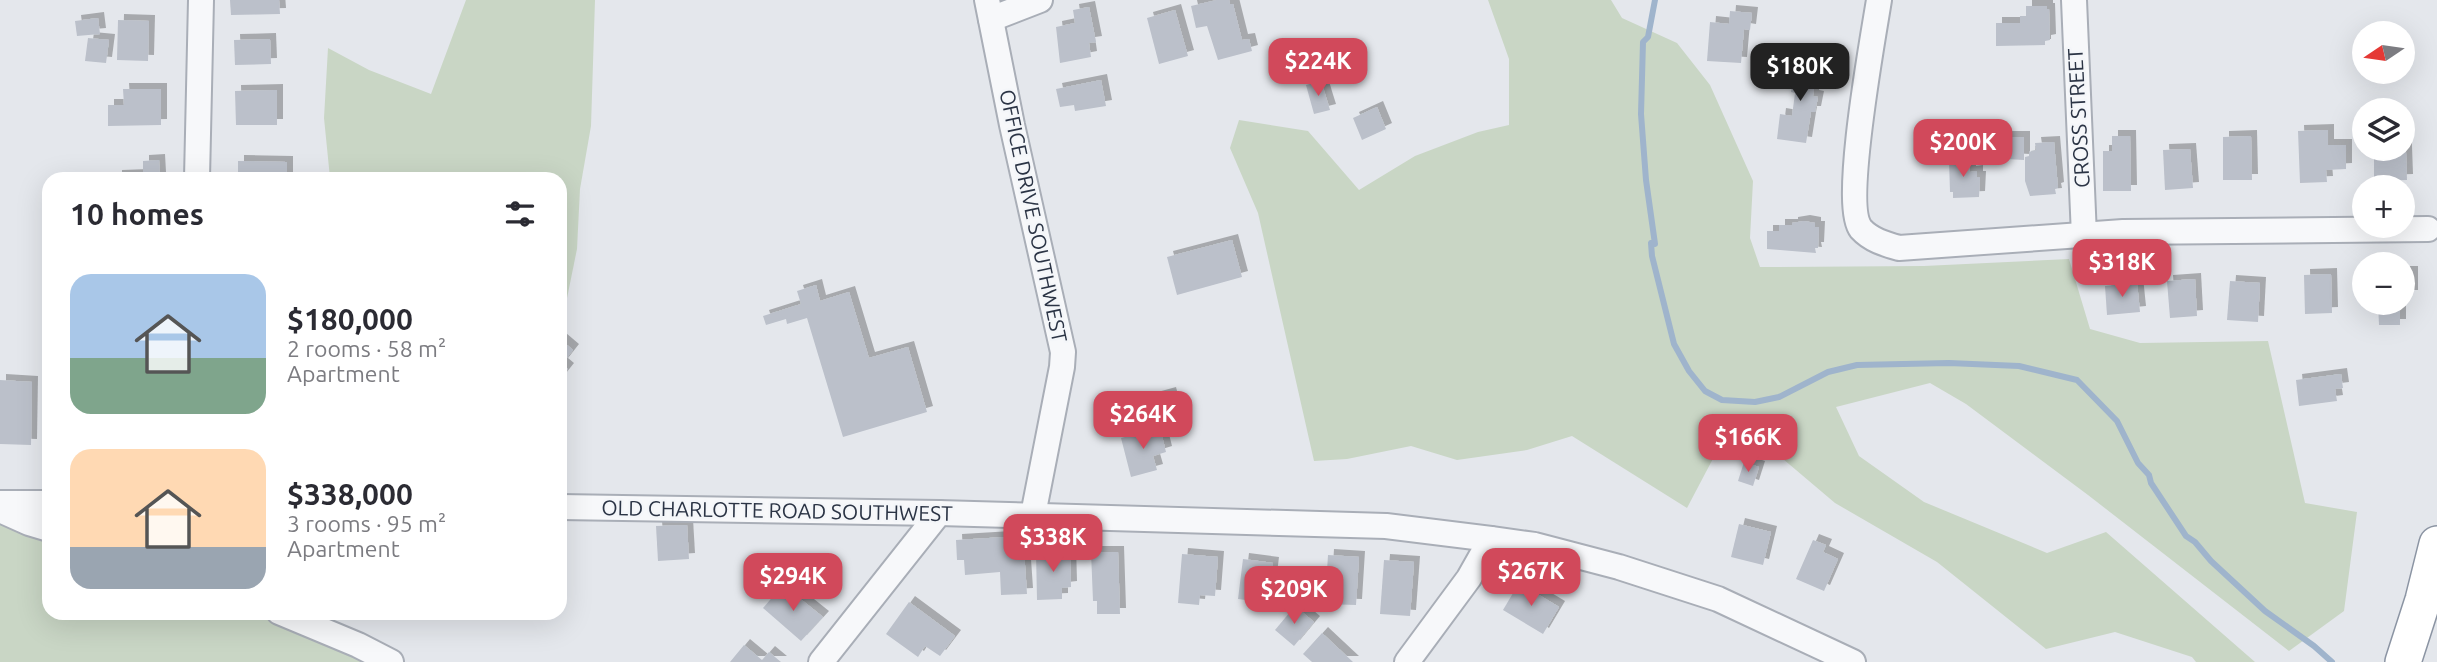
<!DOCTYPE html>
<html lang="en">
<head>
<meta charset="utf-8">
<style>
  :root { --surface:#fff; --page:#f7f7f7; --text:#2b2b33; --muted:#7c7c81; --accent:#d1495b }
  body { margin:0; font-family:Ubuntu,sans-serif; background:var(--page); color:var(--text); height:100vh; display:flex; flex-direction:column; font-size:26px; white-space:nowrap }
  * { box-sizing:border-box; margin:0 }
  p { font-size:23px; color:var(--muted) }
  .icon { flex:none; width:38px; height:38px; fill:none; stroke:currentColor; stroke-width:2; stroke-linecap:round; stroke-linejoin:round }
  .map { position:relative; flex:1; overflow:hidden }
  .side { position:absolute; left:42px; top:172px; width:525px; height:448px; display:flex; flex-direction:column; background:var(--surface); border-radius:21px; box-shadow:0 7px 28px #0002 }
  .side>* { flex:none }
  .needle { width:46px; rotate:257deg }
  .controls { position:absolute; left:2352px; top:21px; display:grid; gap:14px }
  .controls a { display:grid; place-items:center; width:63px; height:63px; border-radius:50%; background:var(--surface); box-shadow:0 7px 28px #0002; font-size:35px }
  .price { position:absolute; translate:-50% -60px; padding:0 16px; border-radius:14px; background:var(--accent); color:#fff; font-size:23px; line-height:46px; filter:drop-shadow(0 2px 4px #0008) }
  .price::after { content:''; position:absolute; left:50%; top:42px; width:21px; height:16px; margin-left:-10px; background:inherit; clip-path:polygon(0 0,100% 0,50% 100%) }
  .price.selected { background:#222; color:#fff }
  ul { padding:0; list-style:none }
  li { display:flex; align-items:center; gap:21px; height:175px; padding:0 28px }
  li span { display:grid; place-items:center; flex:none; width:196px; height:140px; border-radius:21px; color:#555 }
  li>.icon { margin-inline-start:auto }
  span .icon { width:84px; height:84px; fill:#fffc; stroke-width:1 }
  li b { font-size:30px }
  h2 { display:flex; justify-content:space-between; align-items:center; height:84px; padding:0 28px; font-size:30px }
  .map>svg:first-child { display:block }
  .green { fill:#c9d6c5 }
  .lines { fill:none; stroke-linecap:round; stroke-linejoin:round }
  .stream { stroke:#9fb4cc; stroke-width:6 }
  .building { fill:#bbc0ca; filter:url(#shadow) }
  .minor-casing { stroke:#a9aeb7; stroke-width:28 }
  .highway-casing { stroke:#8b94a3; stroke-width:38 }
  .minor { stroke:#f7f8fa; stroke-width:24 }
  .highway { stroke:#fff; stroke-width:35 }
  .labels { text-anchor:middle; stroke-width:5; stroke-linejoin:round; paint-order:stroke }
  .street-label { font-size:21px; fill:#2b3445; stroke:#f4f6f9 }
</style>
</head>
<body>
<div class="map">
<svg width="2437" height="662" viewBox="0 0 2437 662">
  <defs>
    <filter id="shadow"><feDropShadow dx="6" dy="-6" stdDeviation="0" flood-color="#0004"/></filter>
  </defs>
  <rect width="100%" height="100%" fill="#e4e7ec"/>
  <g class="green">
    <path d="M 466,0 L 595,0 L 591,126 L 580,189 L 577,249 L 565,308 L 560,308 L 560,178 L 330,178 L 324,118 L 328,48 L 369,70 L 431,94 Z"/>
    <path d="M 1488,0 L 1611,0 L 1622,18 L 1677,43 L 1710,85 L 1753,181 L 1750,238 L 1760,267 L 1924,266 L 2069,259 L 2090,329 L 2140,343 L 2268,341 L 2305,503 L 2357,512 L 2344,611 L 2289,651 L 2088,495 L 1966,404 L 1930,383 L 1836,407 L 1859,456 L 1924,502 L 2047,553 L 2106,532 L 2255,662 L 2196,662 L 2192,657 L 2115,632 L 2046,649 L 1937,562 L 1835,503 L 1777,454 L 1717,451 L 1687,508 L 1572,436 L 1527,450 L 1457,460 L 1411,446 L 1347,459 L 1314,461 L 1258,213 L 1230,148 L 1239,120 L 1308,131 L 1359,190 L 1415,156 L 1478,132 L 1509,125 L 1509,59 Z"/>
    <path d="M 0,510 L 49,529 L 49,612 L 279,613 L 391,662 L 0,662 Z"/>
  </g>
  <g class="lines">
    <path class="stream" d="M 1655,0 L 1648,37 L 1643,42 L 1641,114 L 1646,180 L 1655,244 L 1651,243 L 1652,256 L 1674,344 L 1689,371 L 1705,391 L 1722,400 L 1755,402 L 1779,397 L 1828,372 L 1857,365 L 1949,363 L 2019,366 L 2077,380 L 2117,421 L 2138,463 L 2149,475 L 2151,483 L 2186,536 L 2195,542 L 2211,561 L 2265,611 L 2314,646 L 2332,662"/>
  </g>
  <g class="building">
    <path d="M 230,0 L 279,0 L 280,14 L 231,15 Z"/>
    <path d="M 1217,0 L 1229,0 L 1230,4 L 1233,4 L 1242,40 L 1249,39 L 1252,51 L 1218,60 L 1207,26 L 1196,28 L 1191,6 Z"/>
    <path d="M 2026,6 L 2047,6 L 2047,9 L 2049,9 L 2050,40 L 2045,41 L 2045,45 L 1996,46 L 1996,23 L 2020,23 L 2020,16 L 2026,16 Z"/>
    <path d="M 1089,7 L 1096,42 L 1089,43 L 1091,57 L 1060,63 L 1056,27 L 1075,23 L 1073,10 Z"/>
    <path d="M 1175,10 L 1188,56 L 1159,64 L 1147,18 Z"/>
    <path d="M 1730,11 L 1752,13 L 1750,30 L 1744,29 L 1741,63 L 1707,61 L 1710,22 L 1729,24 Z"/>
    <path d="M 98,18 L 100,34 L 77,36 L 75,21 Z"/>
    <path d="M 118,20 L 149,21 L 148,61 L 117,60 Z"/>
    <path d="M 88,38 L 109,40 L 106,63 L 85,61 Z"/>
    <path d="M 270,39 L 271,64 L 235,65 L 234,40 Z"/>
    <path d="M 1796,58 L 1818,61 L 1813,96 L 1818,97 L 1815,112 L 1811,112 L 1806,143 L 1777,139 L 1780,114 L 1792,116 L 1795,93 L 1791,92 Z"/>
    <path d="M 1101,80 L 1106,106 L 1075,111 L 1074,105 L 1060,107 L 1056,89 Z"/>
    <path d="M 1321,81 L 1330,110 L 1314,114 L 1306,85 Z"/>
    <path d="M 123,89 L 161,89 L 161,125 L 108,126 L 108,105 L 124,105 Z"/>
    <path d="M 277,90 L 277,125 L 236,125 L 235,91 Z"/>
    <path d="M 1377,107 L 1386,129 L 1362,140 L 1353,118 Z"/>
    <path d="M 2403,124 L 2405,124 L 2407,180 L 2374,181 L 2374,149 L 2403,149 Z"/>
    <path d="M 2328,130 L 2328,145 L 2346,145 L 2346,169 L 2326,170 L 2327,182 L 2300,183 L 2298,131 Z"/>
    <path d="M 2112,136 L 2130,136 L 2131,191 L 2103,191 L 2103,151 L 2112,151 Z"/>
    <path d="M 2251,136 L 2252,180 L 2223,180 L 2223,137 Z"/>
    <path d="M 2006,137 L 2024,137 L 2024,160 L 2006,159 Z"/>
    <path d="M 2054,142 L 2058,188 L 2055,189 L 2056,194 L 2030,196 L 2025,181 L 2025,157 L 2029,156 L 2029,152 L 2036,150 L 2035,143 Z"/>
    <path d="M 2190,149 L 2193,188 L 2165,190 L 2163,150 Z"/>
    <path d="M 1956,158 L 1970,159 L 1970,172 L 1977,171 L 1977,177 L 1980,177 L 1979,197 L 1953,198 L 1953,192 L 1950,192 L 1949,160 Z"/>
    <path d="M 159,160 L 160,178 L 116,178 L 116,176 L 143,175 L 143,161 Z"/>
    <path d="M 238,161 L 287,162 L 287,178 L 238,178 Z"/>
    <path d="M 1804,221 L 1815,223 L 1815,227 L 1819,227 L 1818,248 L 1815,248 L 1816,253 L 1767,249 L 1767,231 L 1779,231 L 1779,225 L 1792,225 L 1792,223 Z"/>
    <path d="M 1232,240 L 1242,277 L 1177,295 L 1167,257 Z"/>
    <rect x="2403" y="272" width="9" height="24"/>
    <path d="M 2331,274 L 2332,313 L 2305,314 L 2304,275 Z"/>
    <path d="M 2195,279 L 2197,316 L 2170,318 L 2167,281 Z"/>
    <path d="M 2230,281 L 2260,283 L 2258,322 L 2227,320 Z"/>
    <path d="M 2137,283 L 2140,312 L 2107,315 L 2105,286 Z"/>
    <path d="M 816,285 L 820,301 L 849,292 L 869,358 L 908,347 L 927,412 L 843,437 L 807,318 L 787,324 L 786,319 L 766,325 L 763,316 L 801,304 L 797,291 Z"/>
    <path d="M 2378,303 L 2400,303 L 2400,325 L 2379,325 Z"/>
    <path d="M 560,339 L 573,350 L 562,364 L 568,369 L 560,379 Z"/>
    <path d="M 2341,374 L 2343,388 L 2335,389 L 2337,401 L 2299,406 L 2296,380 Z"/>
    <path d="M 0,380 L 32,382 L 31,445 L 0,444 Z"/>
    <path d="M 1170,393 L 1176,416 L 1154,422 L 1148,399 Z"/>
    <path d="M 1160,428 L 1166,452 L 1153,456 L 1157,470 L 1131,477 L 1121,438 Z"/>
    <path d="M 1744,462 L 1759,467 L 1753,486 L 1738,481 Z"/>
    <path d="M 1739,524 L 1771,532 L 1763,565 L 1731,557 Z"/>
    <path d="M 687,525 L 689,559 L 658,561 L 656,526 Z"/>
    <path d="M 1023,536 L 1027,594 L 1001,595 L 1000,572 L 965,575 L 964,560 L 957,560 L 956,540 Z"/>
    <path d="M 1813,540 L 1826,545 L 1823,552 L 1838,559 L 1824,591 L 1796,579 Z"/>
    <path d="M 1070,551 L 1071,587 L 1062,588 L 1062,599 L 1037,600 L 1036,552 Z"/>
    <path d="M 1091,552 L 1118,552 L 1120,614 L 1097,614 L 1097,601 L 1093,601 Z"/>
    <path d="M 1182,554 L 1218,557 L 1215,596 L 1200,595 L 1199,605 L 1178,603 Z"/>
    <path d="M 1328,555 L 1359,557 L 1356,605 L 1325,604 Z"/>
    <path d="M 1243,559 L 1273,563 L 1268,603 L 1238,599 Z"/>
    <path d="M 1384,560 L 1414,562 L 1410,616 L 1380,614 Z"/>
    <path d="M 1519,583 L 1559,607 L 1543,634 L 1503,610 Z"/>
    <path d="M 783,585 L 823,617 L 801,641 L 763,608 Z"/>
    <path d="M 909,602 L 955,636 L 940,656 L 925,646 L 918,657 L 886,634 Z"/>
    <path d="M 1295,606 L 1314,622 L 1294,646 L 1275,630 Z"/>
    <path d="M 1322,633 L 1353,662 L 1312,662 L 1303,654 Z"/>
    <path d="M 744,645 L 762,660 L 769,652 L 781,662 L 730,662 Z"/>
  </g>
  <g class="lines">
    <defs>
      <g id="minor">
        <path d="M 987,0 L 1012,125 L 1063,352 L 1062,367 L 1033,515"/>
        <path d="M 1879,0 C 1873,38 1842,205 1861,229 C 1871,240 1885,244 1899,248 L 2123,232 L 2428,229"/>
        <path d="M 2074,0 L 2084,236"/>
        <path d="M 991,19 L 1040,0"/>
        <path d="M 197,178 L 201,0"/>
        <path d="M 0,503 L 49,503"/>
        <path d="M 560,507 L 939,513 L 1386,526 L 1491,539 L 1535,545 L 1619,567 L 1718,599 L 1853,662"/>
        <path d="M 0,510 L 29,523 L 49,529"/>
        <path d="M 279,612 L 358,645 L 391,662"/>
        <path d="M 821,662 L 939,513"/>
        <path d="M 1407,662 L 1469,578 L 1491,539"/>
      </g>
      <path id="highway" d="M 2403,662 L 2423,600 L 2437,544"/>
    </defs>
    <use href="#minor" class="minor-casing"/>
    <use href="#highway" class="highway-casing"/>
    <use href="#minor" class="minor"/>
    <use href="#highway" class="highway"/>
  </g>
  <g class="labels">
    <g class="street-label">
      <text transform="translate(2079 118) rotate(-93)" y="7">CROSS STREET</text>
      <text transform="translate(1033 216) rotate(78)" y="7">OFFICE DRIVE SOUTHWEST</text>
      <text transform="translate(777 511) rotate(1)" y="7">OLD CHARLOTTE ROAD SOUTHWEST</text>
    </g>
  </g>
</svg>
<div class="controls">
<a><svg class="needle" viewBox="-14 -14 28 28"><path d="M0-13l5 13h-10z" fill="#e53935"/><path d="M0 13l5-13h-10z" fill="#7c7c81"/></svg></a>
<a><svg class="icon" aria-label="layers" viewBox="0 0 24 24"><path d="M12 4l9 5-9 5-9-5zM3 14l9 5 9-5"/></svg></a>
<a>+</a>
<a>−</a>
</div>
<b class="price" style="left:1318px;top:98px">$224K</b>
<b class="price selected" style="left:1800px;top:103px">$180K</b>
<b class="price" style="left:1963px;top:179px">$200K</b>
<b class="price" style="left:2122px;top:299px">$318K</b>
<b class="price" style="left:1143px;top:451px">$264K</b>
<b class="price" style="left:1748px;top:474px">$166K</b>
<b class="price" style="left:1053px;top:574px">$338K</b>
<b class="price" style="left:1531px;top:608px">$267K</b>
<b class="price" style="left:793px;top:613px">$294K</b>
<b class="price" style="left:1294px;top:626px">$209K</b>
<section class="side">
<h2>10 homes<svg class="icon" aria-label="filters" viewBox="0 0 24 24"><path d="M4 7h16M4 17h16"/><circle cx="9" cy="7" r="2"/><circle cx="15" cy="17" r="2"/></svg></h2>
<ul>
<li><span style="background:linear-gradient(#a9c7e8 60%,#7fa58c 0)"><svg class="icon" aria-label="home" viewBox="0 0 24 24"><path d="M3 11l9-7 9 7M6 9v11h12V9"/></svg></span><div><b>$180,000</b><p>2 rooms · 58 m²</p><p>Apartment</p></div></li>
<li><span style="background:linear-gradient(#ffd9b3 70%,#9aa5b1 0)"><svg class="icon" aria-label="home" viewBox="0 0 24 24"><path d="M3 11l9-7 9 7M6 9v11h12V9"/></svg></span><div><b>$338,000</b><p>3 rooms · 95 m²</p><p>Apartment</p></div></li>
</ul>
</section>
</div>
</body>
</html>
